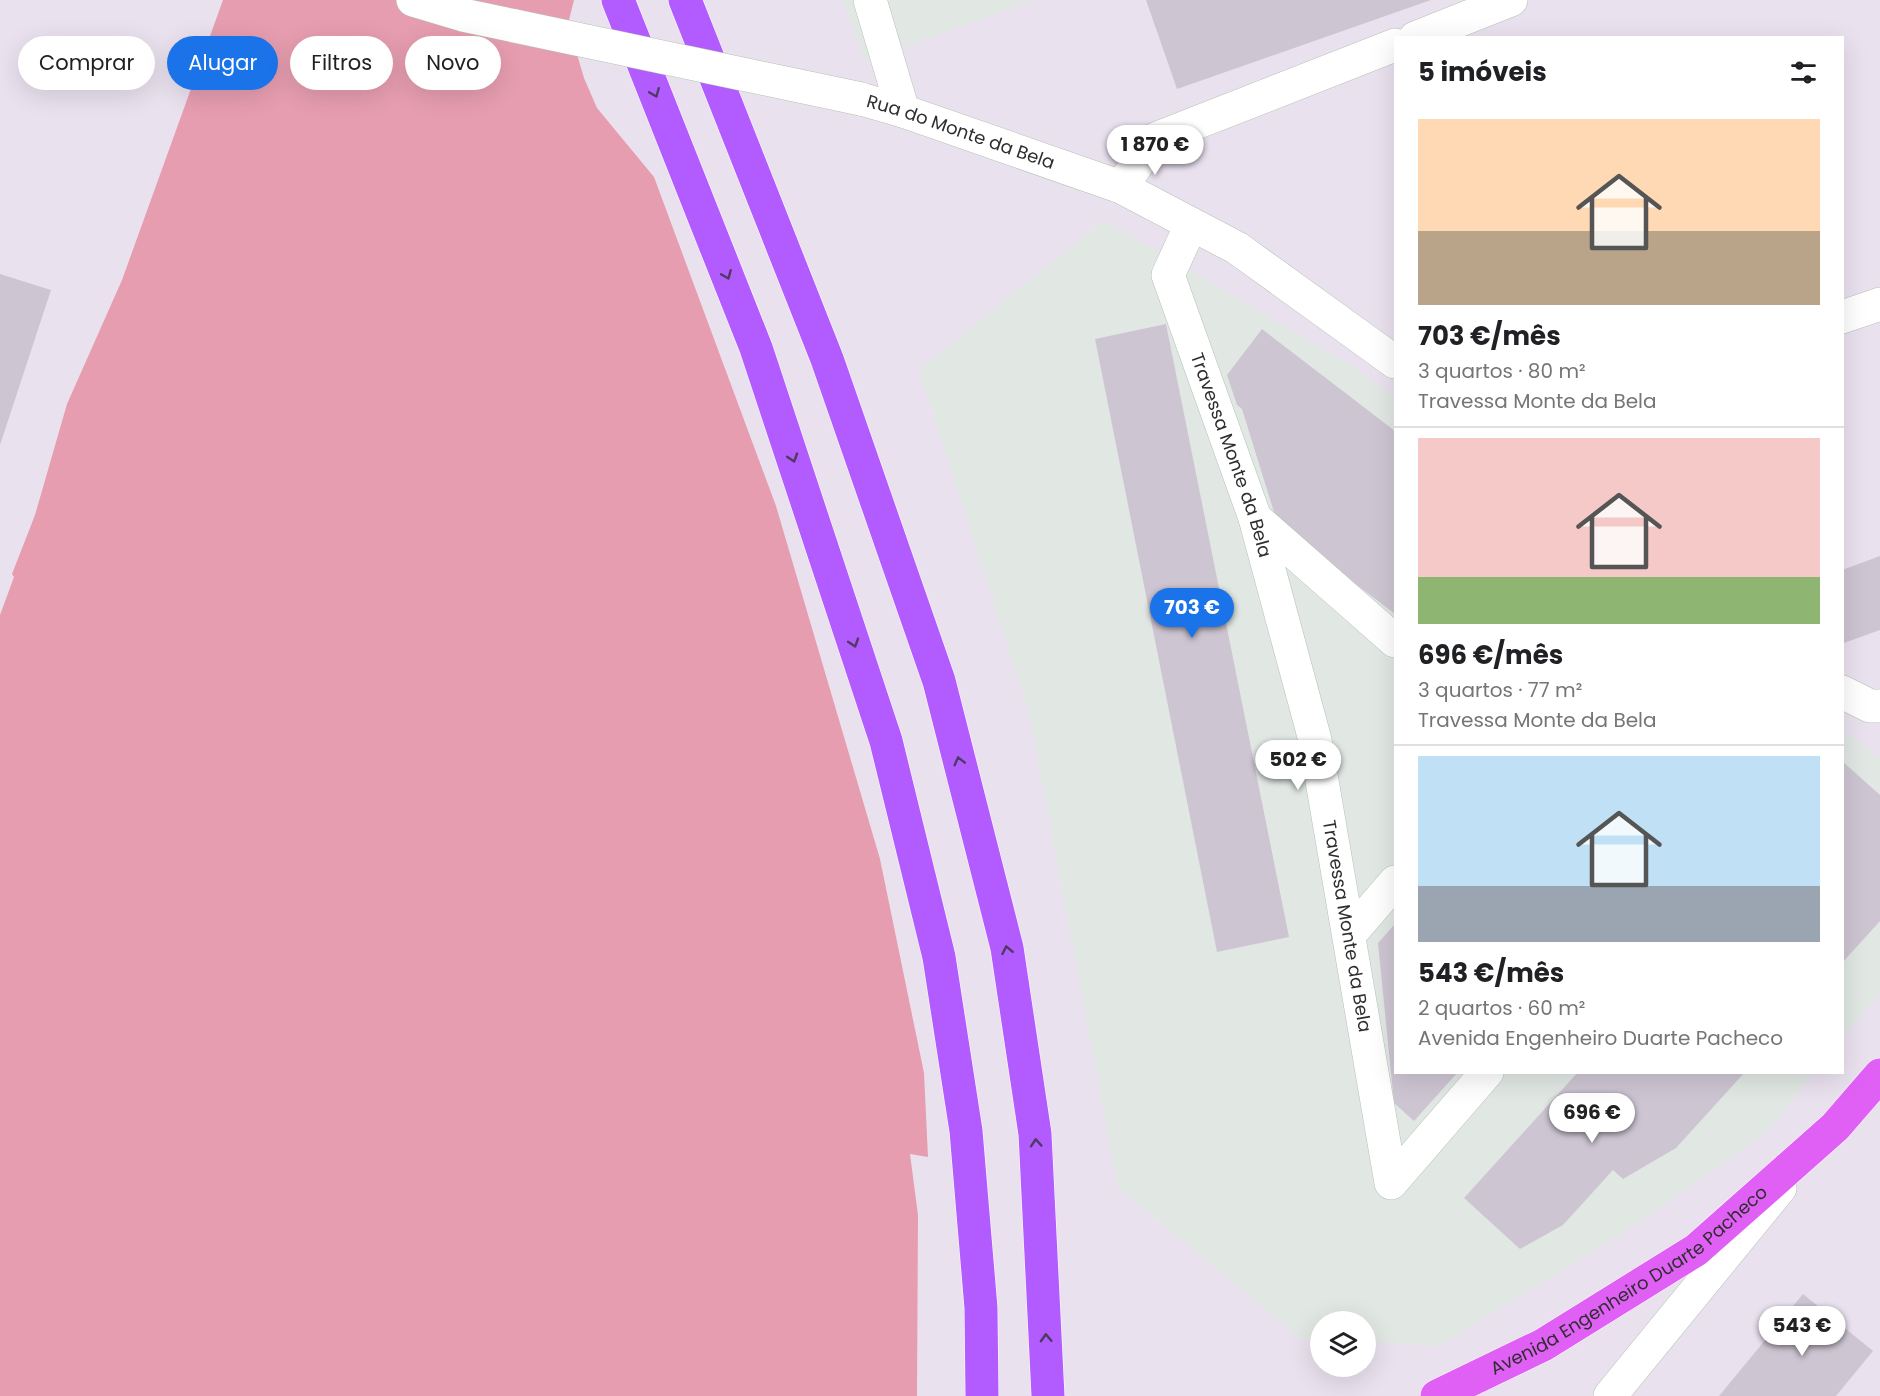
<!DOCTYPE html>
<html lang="pt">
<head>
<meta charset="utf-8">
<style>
  :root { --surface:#fff; --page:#f6f6f6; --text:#202124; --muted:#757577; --line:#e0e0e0; --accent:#1a73e8 }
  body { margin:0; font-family:Poppins,sans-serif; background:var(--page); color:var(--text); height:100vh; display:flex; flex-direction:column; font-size:22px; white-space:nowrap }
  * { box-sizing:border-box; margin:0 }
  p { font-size:20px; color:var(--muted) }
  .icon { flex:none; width:33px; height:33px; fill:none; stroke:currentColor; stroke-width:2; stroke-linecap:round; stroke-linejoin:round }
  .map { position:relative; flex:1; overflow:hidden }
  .panel { position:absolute; left:1394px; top:36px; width:450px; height:1038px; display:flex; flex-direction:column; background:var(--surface); border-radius:0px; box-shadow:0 6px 24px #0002 }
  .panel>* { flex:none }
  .guide { position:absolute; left:18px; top:36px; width:570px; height:54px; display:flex; gap:12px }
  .controls { position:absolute; left:1310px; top:1311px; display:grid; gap:12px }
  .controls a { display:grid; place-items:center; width:66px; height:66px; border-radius:50%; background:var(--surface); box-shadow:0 6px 24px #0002; font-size:30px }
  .price { position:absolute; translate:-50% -51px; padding:0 14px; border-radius:21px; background:#fff; color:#222; font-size:20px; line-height:39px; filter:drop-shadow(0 2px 3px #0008) }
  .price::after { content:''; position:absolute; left:50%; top:36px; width:18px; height:14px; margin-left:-9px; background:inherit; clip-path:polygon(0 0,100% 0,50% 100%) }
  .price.on { background:var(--accent); color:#fff }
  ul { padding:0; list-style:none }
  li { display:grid; align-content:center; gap:12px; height:318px; padding:0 24px }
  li+li { border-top:2px solid var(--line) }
  li span { display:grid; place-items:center; height:186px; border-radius:0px; color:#555 }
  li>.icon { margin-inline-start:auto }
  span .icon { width:108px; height:108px; fill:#fffc; stroke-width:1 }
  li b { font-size:26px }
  h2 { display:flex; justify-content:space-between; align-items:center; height:72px; padding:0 24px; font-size:26px }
  .tag { padding:0 21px; border-radius:27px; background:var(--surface); box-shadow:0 6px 24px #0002; font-size:21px; line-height:54px }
  .tag.on { background:var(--accent); color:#fff }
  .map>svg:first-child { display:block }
  .industrial { fill:#e1e8e4 }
  .green { fill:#e69daf }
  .building { fill:#cec5d2 }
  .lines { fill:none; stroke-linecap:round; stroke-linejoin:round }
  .minor-casing { stroke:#b5c1b4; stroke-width:34 }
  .major-casing { stroke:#fff; stroke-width:34 }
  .highway-casing { stroke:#fff; stroke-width:34 }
  .minor { stroke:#fff; stroke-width:33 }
  .major { stroke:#e060f5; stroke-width:33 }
  .highway { stroke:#b25cff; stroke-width:33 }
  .minor-bridge-casing { stroke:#b5c1b4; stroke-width:34; stroke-linecap:butt }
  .minor-bridge { stroke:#fff; stroke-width:33 }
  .oneway { stroke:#4f3a62 }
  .labels { text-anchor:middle; stroke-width:4.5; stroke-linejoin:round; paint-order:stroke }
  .street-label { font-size:18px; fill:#2e2e2e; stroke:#fff }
</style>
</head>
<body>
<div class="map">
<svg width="1880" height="1396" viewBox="0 0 1880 1396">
  <rect width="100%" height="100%" fill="#eae1ef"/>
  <g class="industrial">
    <path d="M 843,0 L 1035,0 L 865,61 Z"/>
    <path d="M 1104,220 L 1351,365 L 1395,398 L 1395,1072 L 1814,1073 L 1767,1132 L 1631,1228 L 1439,1346 L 1365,1342 L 1365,1322 L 1320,1322 L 1320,1340 L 1301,1339 L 1118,1188 L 1029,713 L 919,370 Z"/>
    <path d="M 1842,730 L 1880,757 L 1880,992 L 1842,1039 Z"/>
  </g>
  <path class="green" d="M 223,0 L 574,0 L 568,24 L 584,78 L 597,108 L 654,177 L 776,506 L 880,859 L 924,1073 L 928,1157 L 910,1154 L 918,1215 L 917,1396 L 0,1396 L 0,615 L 14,577 L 12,574 L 35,515 L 67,404 L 122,280 Z"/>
  <g class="building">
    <path d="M 1146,0 L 1431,0 L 1177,89 Z"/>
    <path d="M 0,274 L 51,290 L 0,445 Z"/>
    <path d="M 1166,324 L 1289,937 L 1217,952 L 1095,339 Z"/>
    <path d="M 1262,329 L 1395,431 L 1395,614 L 1278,525 L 1242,409 L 1237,405 L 1227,375 Z"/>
    <path d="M 1880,556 L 1880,630 L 1844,643 L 1842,570 Z"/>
    <path d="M 1842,761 L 1880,795 L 1880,921 L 1842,963 Z"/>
    <path d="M 1395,924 L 1395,1072 L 1458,1072 L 1414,1121 L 1394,1103 L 1378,943 Z"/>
    <path d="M 1578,1072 L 1745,1072 L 1676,1148 L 1623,1179 L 1613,1170 L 1563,1225 L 1520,1249 L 1464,1198 Z"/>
    <path d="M 1803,1294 L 1873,1351 L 1836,1396 L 1719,1396 Z"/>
  </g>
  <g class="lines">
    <defs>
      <g id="minor">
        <path d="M 413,0 L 463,15 L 515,26"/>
        <path d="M 870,0 L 903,111"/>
        <path d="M 1415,38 L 1511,0"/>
        <path id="s1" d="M 861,99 L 903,111 L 1121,187 L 1237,248 L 1395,362"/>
        <path d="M 1121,187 L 1155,139 L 1395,45"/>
        <path id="s2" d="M 1191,225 L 1168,275 L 1255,518 L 1315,740 L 1391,1183 L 1487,1072"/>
        <path d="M 1842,317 L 1880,304"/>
        <path d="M 1255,518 L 1395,641"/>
        <path d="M 1842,692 L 1870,706 L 1880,706"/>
        <path d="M 1350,934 L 1395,882"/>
        <path d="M 1610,1396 L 1780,1188"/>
      </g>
      <g id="major">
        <path id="s3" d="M 1437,1396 L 1543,1345 L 1696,1250 L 1835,1127 L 1880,1075"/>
      </g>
      <g id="highway">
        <path d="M 618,0 L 756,348 L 886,741 L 939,957 L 966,1131 L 981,1308 L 982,1396"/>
        <path d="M 685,0 L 827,359 L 939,681 L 1007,948 L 1035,1134 L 1048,1396"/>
      </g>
    </defs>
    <use href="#minor" class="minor-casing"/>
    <use href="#major" class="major-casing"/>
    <use href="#highway" class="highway-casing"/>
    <use href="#minor" class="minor"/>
    <use href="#major" class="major"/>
    <use href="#highway" class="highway"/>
    <defs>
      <path id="minor-bridge" d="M 515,26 L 861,99"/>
    </defs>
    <use href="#minor-bridge" class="minor-bridge-casing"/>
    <use href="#minor-bridge" class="minor-bridge"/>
  </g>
  <defs><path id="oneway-chevron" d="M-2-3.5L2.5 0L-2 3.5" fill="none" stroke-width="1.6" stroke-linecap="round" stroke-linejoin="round" transform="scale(1.5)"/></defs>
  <g class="oneway">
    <use href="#oneway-chevron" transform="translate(655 93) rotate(68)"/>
    <use href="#oneway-chevron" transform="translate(727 275) rotate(68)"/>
    <use href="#oneway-chevron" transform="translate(793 458) rotate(72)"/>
    <use href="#oneway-chevron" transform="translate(854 643) rotate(72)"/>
    <use href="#oneway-chevron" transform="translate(959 761) rotate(-104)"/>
    <use href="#oneway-chevron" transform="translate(1007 950) rotate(-101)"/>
    <use href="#oneway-chevron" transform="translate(1036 1143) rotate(-94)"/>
    <use href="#oneway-chevron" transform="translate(1046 1338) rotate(-92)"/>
  </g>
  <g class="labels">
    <g class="street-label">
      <text dy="6" stroke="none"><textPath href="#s1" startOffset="105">Rua do Monte da Bela</textPath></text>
      <text dy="6" stroke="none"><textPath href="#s2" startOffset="246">Travessa Monte da Bela</textPath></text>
      <text dy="6" stroke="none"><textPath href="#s2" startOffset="732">Travessa Monte da Bela</textPath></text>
      <text dy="6" stroke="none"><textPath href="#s3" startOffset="225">Avenida Engenheiro Duarte Pacheco</textPath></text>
    </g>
  </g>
</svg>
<div class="controls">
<a><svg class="icon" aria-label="layers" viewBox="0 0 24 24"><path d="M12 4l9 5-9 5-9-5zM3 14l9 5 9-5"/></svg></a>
</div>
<b class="price" style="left:1155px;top:176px">1 870 €</b>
<b class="price on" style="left:1192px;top:639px">703 €</b>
<b class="price" style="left:1298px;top:791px">502 €</b>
<b class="price" style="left:1592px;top:1144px">696 €</b>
<b class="price" style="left:1802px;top:1357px">543 €</b>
<div class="guide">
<a class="tag">Comprar</a>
<a class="tag on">Alugar</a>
<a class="tag">Filtros</a>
<a class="tag">Novo</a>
</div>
<section class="panel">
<h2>5 imóveis<svg class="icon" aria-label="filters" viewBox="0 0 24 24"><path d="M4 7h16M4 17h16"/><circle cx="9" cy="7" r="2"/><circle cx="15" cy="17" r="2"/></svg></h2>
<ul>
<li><span style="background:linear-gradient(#ffd9b3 60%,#b9a48a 0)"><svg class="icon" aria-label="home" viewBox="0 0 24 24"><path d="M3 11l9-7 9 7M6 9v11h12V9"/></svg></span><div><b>703 €/mês</b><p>3 quartos · 80 m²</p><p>Travessa Monte da Bela</p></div></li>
<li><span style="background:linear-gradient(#f6c9c9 75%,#8fb573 0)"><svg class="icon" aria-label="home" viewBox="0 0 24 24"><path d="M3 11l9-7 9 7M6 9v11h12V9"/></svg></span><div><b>696 €/mês</b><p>3 quartos · 77 m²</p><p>Travessa Monte da Bela</p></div></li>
<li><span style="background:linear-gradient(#bfe0f5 70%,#9aa5b1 0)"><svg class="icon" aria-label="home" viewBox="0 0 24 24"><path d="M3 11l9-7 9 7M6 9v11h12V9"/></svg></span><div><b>543 €/mês</b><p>2 quartos · 60 m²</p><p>Avenida Engenheiro Duarte Pacheco</p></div></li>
</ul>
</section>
</div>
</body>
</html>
